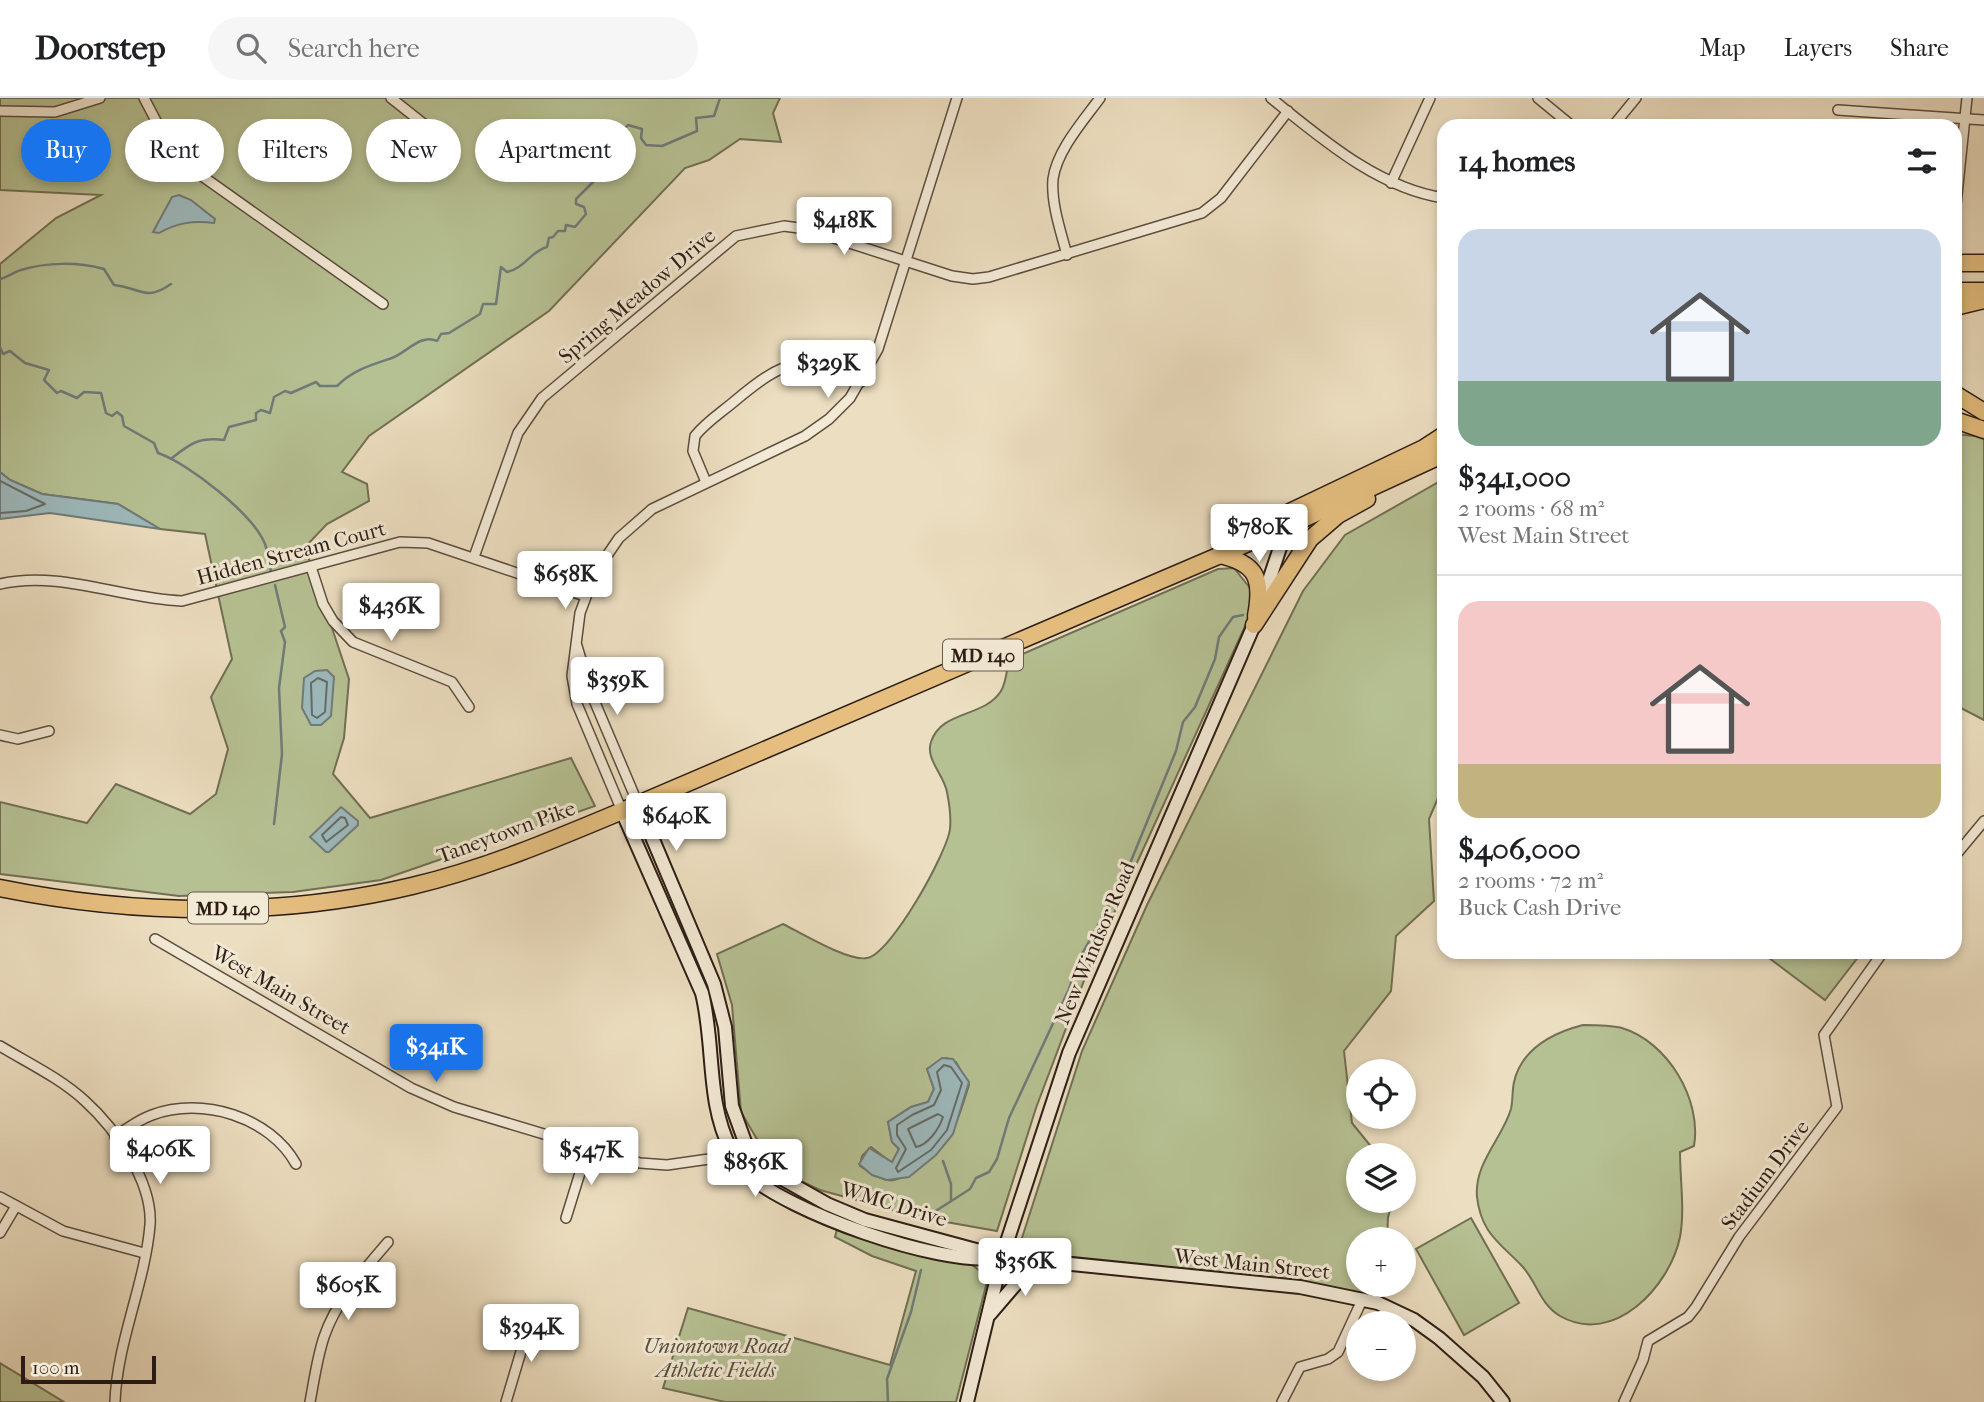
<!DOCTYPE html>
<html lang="en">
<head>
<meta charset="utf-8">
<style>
  :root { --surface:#fff; --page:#f6f6f6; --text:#202124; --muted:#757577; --line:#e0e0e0; --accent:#1a73e8 }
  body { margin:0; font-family:"IM FELL French Canon",serif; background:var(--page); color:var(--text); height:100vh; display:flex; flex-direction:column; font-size:26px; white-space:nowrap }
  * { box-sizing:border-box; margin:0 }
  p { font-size:23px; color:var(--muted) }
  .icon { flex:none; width:38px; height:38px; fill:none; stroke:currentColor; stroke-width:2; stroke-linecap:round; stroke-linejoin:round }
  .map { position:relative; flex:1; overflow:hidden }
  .sheet { position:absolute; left:1437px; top:21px; width:525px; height:840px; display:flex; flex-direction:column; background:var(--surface); border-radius:21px; box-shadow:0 4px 10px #0003 }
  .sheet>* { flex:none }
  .hud { position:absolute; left:21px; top:21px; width:665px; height:63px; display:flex; gap:14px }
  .buttons { position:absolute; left:1346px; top:961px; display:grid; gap:14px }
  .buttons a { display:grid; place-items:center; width:70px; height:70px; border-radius:50%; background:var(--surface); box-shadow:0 4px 10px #0003; font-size:35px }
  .scale { position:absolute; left:21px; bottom:18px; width:135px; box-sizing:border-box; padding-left:7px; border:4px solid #2c1d14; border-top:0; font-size:19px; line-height:24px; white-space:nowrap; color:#2c1d14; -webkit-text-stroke:5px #f3ead6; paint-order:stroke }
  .price { position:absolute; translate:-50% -60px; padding:0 16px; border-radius:7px; background:#fff; color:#222; font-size:23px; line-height:46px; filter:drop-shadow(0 2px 4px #0008) }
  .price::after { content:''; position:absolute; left:50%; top:42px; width:21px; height:16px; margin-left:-10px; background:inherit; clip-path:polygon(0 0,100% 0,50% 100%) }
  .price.active { background:var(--accent); color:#fff }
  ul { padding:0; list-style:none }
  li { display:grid; align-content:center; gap:14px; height:371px; padding:0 21px }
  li+li { border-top:2px solid var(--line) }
  li span { display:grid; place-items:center; height:217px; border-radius:21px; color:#555 }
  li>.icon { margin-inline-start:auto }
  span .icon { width:126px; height:126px; fill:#fffc; stroke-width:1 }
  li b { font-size:30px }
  h2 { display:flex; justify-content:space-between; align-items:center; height:84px; padding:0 21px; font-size:30px }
  .chip { padding:0 24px; border-radius:32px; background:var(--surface); box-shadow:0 4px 10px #0003; font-size:24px; line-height:63px }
  .chip.active { background:var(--accent); color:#fff }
  header { display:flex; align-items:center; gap:42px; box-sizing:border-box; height:98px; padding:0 35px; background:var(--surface); border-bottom:2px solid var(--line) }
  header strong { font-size:33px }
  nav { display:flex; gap:38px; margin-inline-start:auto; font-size:24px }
  .search { width:490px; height:63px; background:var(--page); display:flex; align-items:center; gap:18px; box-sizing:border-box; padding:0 24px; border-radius:38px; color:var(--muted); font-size:26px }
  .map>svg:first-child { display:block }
  .green { fill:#b6c193; stroke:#716f54; stroke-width:2; fill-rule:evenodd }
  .water { fill:#9db9bc; stroke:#707b79; stroke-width:2 }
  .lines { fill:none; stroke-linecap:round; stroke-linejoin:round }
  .shore { stroke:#646b68; stroke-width:2 }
  .stream { stroke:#707b79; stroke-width:2.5 }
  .street-casing { stroke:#5c4d3f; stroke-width:12 }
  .secondary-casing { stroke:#2c1d14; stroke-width:16 }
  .highway-casing { stroke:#2c1d14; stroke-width:19 }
  .street { stroke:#f3ead6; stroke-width:9 }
  .secondary { stroke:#f3ead6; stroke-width:12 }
  .highway { stroke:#e6bf80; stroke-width:16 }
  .labels { text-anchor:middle; stroke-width:6; stroke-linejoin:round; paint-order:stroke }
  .shield { fill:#f3ead6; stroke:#685a4e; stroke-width:2 }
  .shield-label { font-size:19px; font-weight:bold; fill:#2c1d14 }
  .street-label { font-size:21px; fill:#2c1d14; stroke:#f3ead6 }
  .park-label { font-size:21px; font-style:italic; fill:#554e3a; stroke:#f3ead6 }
</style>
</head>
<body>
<header>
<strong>Doorstep</strong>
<div class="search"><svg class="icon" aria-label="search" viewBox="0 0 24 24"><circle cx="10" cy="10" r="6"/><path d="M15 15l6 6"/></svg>Search here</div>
<nav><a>Map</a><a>Layers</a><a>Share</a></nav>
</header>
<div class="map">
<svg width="1984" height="1304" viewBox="0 0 1984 1304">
  <rect width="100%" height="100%" fill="#ecdec0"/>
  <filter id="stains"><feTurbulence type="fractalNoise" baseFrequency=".00286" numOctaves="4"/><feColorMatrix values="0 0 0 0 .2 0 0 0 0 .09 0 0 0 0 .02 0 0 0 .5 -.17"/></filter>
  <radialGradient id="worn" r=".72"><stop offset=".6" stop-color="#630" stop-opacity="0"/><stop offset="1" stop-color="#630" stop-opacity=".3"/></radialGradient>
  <g class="green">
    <path d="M 0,0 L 780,0 L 773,15 L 781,44 L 740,41 L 709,62 L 685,70 L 549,213 L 369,338 L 342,374 L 367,386 L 369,403 L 327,426 L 305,449 L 349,581 L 344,640 L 333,676 L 370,720 L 571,660 L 595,708 L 381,782 L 293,794 L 179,798 L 0,776 L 0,704 L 87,725 L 116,686 L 190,716 L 216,696 L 228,651 L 211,599 L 232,561 L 205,436 L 160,431 L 118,406 L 42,396 L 10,382 L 0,374 L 0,166 L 56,120 L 101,97 L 0,92 Z"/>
    <path d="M 1955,336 L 1984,339 L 1984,622 L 1955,607 Z"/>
    <path d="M 1444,381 L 1444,686 L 1429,721 L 1434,803 L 1396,838 L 1391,893 L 1344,953 L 1352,1025 L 1378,1057 L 1358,1057 L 1358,1102 L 1393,1103 L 1388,1119 L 1387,1141 L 1358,1141 L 1358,1186 L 1371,1187 L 1363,1200 L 1037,1160 L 1028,1154 L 1021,1143 L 1082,953 L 1147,807 L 1303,493 L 1345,437 Z"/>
    <path d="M 1234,470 L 1254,495 L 1252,513 L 1088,872 L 1036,1010 L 997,1133 L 918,1119 L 820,1092 L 788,1077 L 768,1060 L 741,1014 L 732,907 L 717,856 L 783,826 C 801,835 849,864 867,860 C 891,856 947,755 950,731 C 951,721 949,704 947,694 C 944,677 925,661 931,644 C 941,612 984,620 1001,593 C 1006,585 1007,571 1009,562 L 1218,471 ZM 946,960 L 956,964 L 969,987 C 956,1027 954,1044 918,1069 C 890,1088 889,1086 860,1068 L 862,1058 L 871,1049 L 892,1065 L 899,1051 L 892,1044 L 888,1024 L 911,1009 L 928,1004 L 934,991 L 927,971 Z"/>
    <path d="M 1761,854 L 1862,854 L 1825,902 Z"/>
    <path d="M 1583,927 C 1596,927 1610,927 1622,930 C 1668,944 1702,1002 1694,1048 L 1680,1054 C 1680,1082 1685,1112 1680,1139 C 1670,1188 1614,1249 1560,1218 C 1539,1205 1537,1184 1522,1168 C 1500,1145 1481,1135 1477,1099 C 1474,1065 1502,1041 1511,1011 C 1513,1002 1512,993 1514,984 C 1522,950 1552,935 1583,927 Z"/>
    <path d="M 1471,1120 L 1519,1205 L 1464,1237 L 1416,1151 Z"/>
    <path d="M 837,1131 L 864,1141 L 972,1167 L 983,1175 L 987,1184 L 956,1304 L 725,1304 L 663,1290 L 688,1210 L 890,1267 L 916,1173 L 872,1158 L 835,1139 Z"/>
    <path d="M 0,1265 L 64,1304 L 0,1304 Z"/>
  </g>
  <g class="water">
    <path d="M 179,97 L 191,102 L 215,121 L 214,125 C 193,122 177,125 159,135 L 153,134 L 172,99 Z"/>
    <path d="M 0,374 L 10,382 L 42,396 L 118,406 L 160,431 L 50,415 L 0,421 Z"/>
    <path d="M 327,572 L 334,579 L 331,618 L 321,627 L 311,627 L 302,610 L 304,580 L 315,573 Z"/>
    <path d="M 341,709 L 358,723 L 358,727 L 329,754 L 326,754 L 310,739 Z"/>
    <path d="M 942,960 L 953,961 L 969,984 L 953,1036 L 936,1057 L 909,1079 L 887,1082 L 872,1077 L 859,1066 L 869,1050 L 892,1064 L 899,1051 L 892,1044 L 888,1024 L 911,1009 L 928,1004 L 934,991 L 927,971 Z"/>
  </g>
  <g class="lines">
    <g class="shore">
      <path d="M 0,383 L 45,406 L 26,413 L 0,415"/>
      <path d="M 318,580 L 327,584 L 325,614 L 317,620 L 312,617 L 311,585 Z"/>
      <path d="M 341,719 L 345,720 L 348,727 L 326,744 L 322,737 Z"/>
      <path d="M 944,967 L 951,969 L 962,985 L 947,1032 L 931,1052 L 898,1074 L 896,1070 L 906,1051 L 897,1037 L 897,1027 L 912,1017 L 934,1007 L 941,992 L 937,974 Z"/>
      <path d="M 938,1016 L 943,1019 C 939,1031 928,1047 916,1049 L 908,1031 Z"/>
    </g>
    <g class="stream">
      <path d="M 0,181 C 8,179 14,174 21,172 C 47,164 78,164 104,171 L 114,187 C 142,190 145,204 171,186"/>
      <path d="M 0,249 L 3,256 L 10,253 L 25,265 L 49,272 L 44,282 L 57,295 L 61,293 L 77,300 L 84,294 L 101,295 L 106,315 L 112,318 L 117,314 L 122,318 L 124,328 L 154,345 L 158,355 C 188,365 253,416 265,446 C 268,454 268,464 271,473"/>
      <path d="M 172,360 C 191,345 199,339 224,342 L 229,329 L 256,322 L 256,315 L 261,312 L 270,315 L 274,299 L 285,293 L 291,295 L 316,284 L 320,288 L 337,288 C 353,272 371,267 392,260 C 406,255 421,235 437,243 L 441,236 L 449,235 L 480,216 L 483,206 L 496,206 L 501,169 L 507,174 C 525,170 531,153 547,149 L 549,140 L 553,139 L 558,133 L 565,133 L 566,127 L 575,129 L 586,116 L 584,109 L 576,106 L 576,101 L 599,78 L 616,40 L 628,27 L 642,31 L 641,40 L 646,47 L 662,48 L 697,33 L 696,20 L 714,18 L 720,0"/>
      <path d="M 274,726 L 282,656 L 279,590 L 285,544 L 281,533 L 285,529 L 275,487"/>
      <path d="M 943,1063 L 951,1086 L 951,1102"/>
      <path d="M 931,1116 L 970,1091 L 976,1080 L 989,1074 L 997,1061 L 1009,1020 L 1069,891 L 1077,865 L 1124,780 L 1176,653 L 1183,624 L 1195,609 L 1215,561 L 1219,539 L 1233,519 L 1243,517"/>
      <path d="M 888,1304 L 887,1281 L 911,1214 L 921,1172"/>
    </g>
    <defs>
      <g id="street">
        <path d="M 144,0 L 165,40 L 195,73 L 383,206"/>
        <path d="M 391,0 L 439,38"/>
        <path d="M 1271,0 C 1322,41 1378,90 1444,100"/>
        <path d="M 1538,0 L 1572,28"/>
        <path d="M 1838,12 L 1984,22"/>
        <path d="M 0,13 L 55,14 L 100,0"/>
        <path d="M 1613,28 L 1636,0"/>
        <path d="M 1391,85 L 1430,0"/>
        <path d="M 1955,116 L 1967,0"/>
        <path d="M 1067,157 C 1061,134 1051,106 1053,81 C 1057,52 1084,22 1100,0"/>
        <path d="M 706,384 L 693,353 L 695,338 C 706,324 722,314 736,302 C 783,263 805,252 861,284"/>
        <path d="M 474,459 L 518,335 L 542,300 L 736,138 L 784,128 L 806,131 L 952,178 L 973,181 L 989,179 L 1202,115 L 1221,100 L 1288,13"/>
        <path d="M 311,469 L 323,506 L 333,523 L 353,544 L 452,584 L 469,609"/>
        <path d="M 0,486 C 60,472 122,501 182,503 L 400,444 L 428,445 L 585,498"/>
        <path d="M 577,548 L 591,595 L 638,706"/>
        <path d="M 0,637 L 18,641 L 49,633"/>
        <path d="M 622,713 L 577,606 L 572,578 L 580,515 L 595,475 L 619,440 L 652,411 L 805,338 L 829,321 L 850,300 L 878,251 L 957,0"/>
        <path d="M 1955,758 L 1984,723"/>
        <path d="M 155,841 L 411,990 L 454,1009 L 640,1065 L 667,1067 L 709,1061 L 745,1044"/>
        <path d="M 0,948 C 28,965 60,980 85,1003 C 115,1030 153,1084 150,1127 C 145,1186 117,1244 115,1304"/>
        <path d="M 115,1039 C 126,1031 138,1022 152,1017 C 202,998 270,1019 296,1066"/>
        <path d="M 0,1099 L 63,1133 L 144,1155"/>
        <path d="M 566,1120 L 588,1049"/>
        <path d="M 0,1135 L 16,1108"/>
        <path d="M 310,1304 C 314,1283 317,1260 324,1239 C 336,1203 364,1172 388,1144"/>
        <path d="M 506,1304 L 531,1220"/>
        <path d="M 1282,1304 L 1300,1269 L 1328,1261 L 1338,1254 L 1363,1200"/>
        <path d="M 1624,1304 L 1643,1262 L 1648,1243 L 1688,1219 L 1696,1209 L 1739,1139 L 1837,1009 L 1824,937 L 1883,854"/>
      </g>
      <g id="secondary">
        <path d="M 638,706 L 714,886 L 725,929 L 732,1008 L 745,1044 L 763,1070 L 827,1106 L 865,1122 L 1002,1159 L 1300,1189 L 1378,1205 L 1414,1222 L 1439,1240 L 1483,1279 L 1503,1304"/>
        <path d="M 622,713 L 702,895 C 715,947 706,1004 731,1052 C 735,1059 740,1069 746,1075 C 788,1114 937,1167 995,1160"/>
        <path d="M 990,1216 L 1020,1181 L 1047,1164"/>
        <path d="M 967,1304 L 1002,1159 L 1069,955 L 1254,527 L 1289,423"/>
      </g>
      <g id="highway">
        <path d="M 1955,165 L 1984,165"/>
        <path d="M 1955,193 L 1984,193"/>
        <path d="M 1955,209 L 1984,202"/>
        <path d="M 1955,296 L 1984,314"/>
        <path d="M 1955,322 L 1984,332"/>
        <path d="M 1250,433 L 1424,350 L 1444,337"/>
        <path d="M 1219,457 C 1257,465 1263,481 1256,518"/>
        <path d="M 1254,527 L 1310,441 L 1338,417 L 1367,401"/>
        <path d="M 0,790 C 134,817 278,820 412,788 C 484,771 553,742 622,713 L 1288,428 L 1444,356"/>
      </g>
    </defs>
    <use href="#street" class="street-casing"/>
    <use href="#secondary" class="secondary-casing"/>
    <use href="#highway" class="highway-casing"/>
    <use href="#street" class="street"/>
    <use href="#secondary" class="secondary"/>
    <use href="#highway" class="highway"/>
  </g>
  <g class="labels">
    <g class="shield">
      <rect x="943" y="541.5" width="80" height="31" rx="5"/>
      <rect x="188" y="794.5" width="80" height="31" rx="5"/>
    </g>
    <g class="shield-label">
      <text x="983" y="564">MD 140</text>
      <text x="228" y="817">MD 140</text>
    </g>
    <g class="street-label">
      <text transform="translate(637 198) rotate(-40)" y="7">Spring Meadow Drive</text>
      <text transform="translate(291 455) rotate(-15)" y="7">Hidden Stream Court</text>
      <text transform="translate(506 734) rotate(-20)" y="7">Taneytown Pike</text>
      <text transform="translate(1095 845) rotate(-67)" y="7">New Windsor Road</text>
      <text transform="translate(281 892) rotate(30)" y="7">West Main Street</text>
      <text transform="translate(1765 1077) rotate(-53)" y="7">Stadium Drive</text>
      <text transform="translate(894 1106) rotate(17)" y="7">WMC Drive</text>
      <text transform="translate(1252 1166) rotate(6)" y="7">West Main Street</text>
    </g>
    <g class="park-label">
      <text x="716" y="1255">Uniontown Road<tspan x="716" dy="24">Athletic Fields</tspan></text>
    </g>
  </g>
  <rect width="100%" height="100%" filter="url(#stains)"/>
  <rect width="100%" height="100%" fill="url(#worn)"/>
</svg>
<div class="buttons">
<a><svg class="icon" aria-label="locate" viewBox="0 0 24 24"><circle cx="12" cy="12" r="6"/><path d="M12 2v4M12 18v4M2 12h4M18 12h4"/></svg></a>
<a><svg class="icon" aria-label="layers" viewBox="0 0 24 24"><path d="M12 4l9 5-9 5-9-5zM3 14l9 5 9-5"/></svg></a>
<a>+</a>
<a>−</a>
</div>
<div class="scale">100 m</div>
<b class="price" style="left:844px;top:159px">$418K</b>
<b class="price" style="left:828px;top:302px">$329K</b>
<b class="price" style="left:1259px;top:466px">$780K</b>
<b class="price" style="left:565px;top:513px">$658K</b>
<b class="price" style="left:391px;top:545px">$436K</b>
<b class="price" style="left:617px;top:619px">$359K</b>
<b class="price" style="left:676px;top:755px">$640K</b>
<b class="price active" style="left:436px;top:986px">$341K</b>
<b class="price" style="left:160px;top:1088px">$406K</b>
<b class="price" style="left:591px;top:1089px">$547K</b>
<b class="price" style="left:755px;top:1101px">$856K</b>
<b class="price" style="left:1025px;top:1200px">$356K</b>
<b class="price" style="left:348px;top:1224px">$605K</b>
<b class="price" style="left:531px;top:1266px">$394K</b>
<div class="hud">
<a class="chip active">Buy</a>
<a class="chip">Rent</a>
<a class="chip">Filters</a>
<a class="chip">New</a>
<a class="chip">Apartment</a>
</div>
<section class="sheet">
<h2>14 homes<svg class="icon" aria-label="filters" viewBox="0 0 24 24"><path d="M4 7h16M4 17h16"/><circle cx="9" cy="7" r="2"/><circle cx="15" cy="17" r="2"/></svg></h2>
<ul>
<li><span style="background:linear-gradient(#c9d6e8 70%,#7fa58c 0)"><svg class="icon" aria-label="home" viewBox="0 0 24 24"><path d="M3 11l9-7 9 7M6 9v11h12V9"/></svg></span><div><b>$341,000</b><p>2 rooms · 68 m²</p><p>West Main Street</p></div></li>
<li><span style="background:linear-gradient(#f6c9c9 75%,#c2b280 0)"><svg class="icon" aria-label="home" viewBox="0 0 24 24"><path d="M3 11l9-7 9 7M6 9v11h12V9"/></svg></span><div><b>$406,000</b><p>2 rooms · 72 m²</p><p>Buck Cash Drive</p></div></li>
</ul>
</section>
</div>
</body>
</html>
